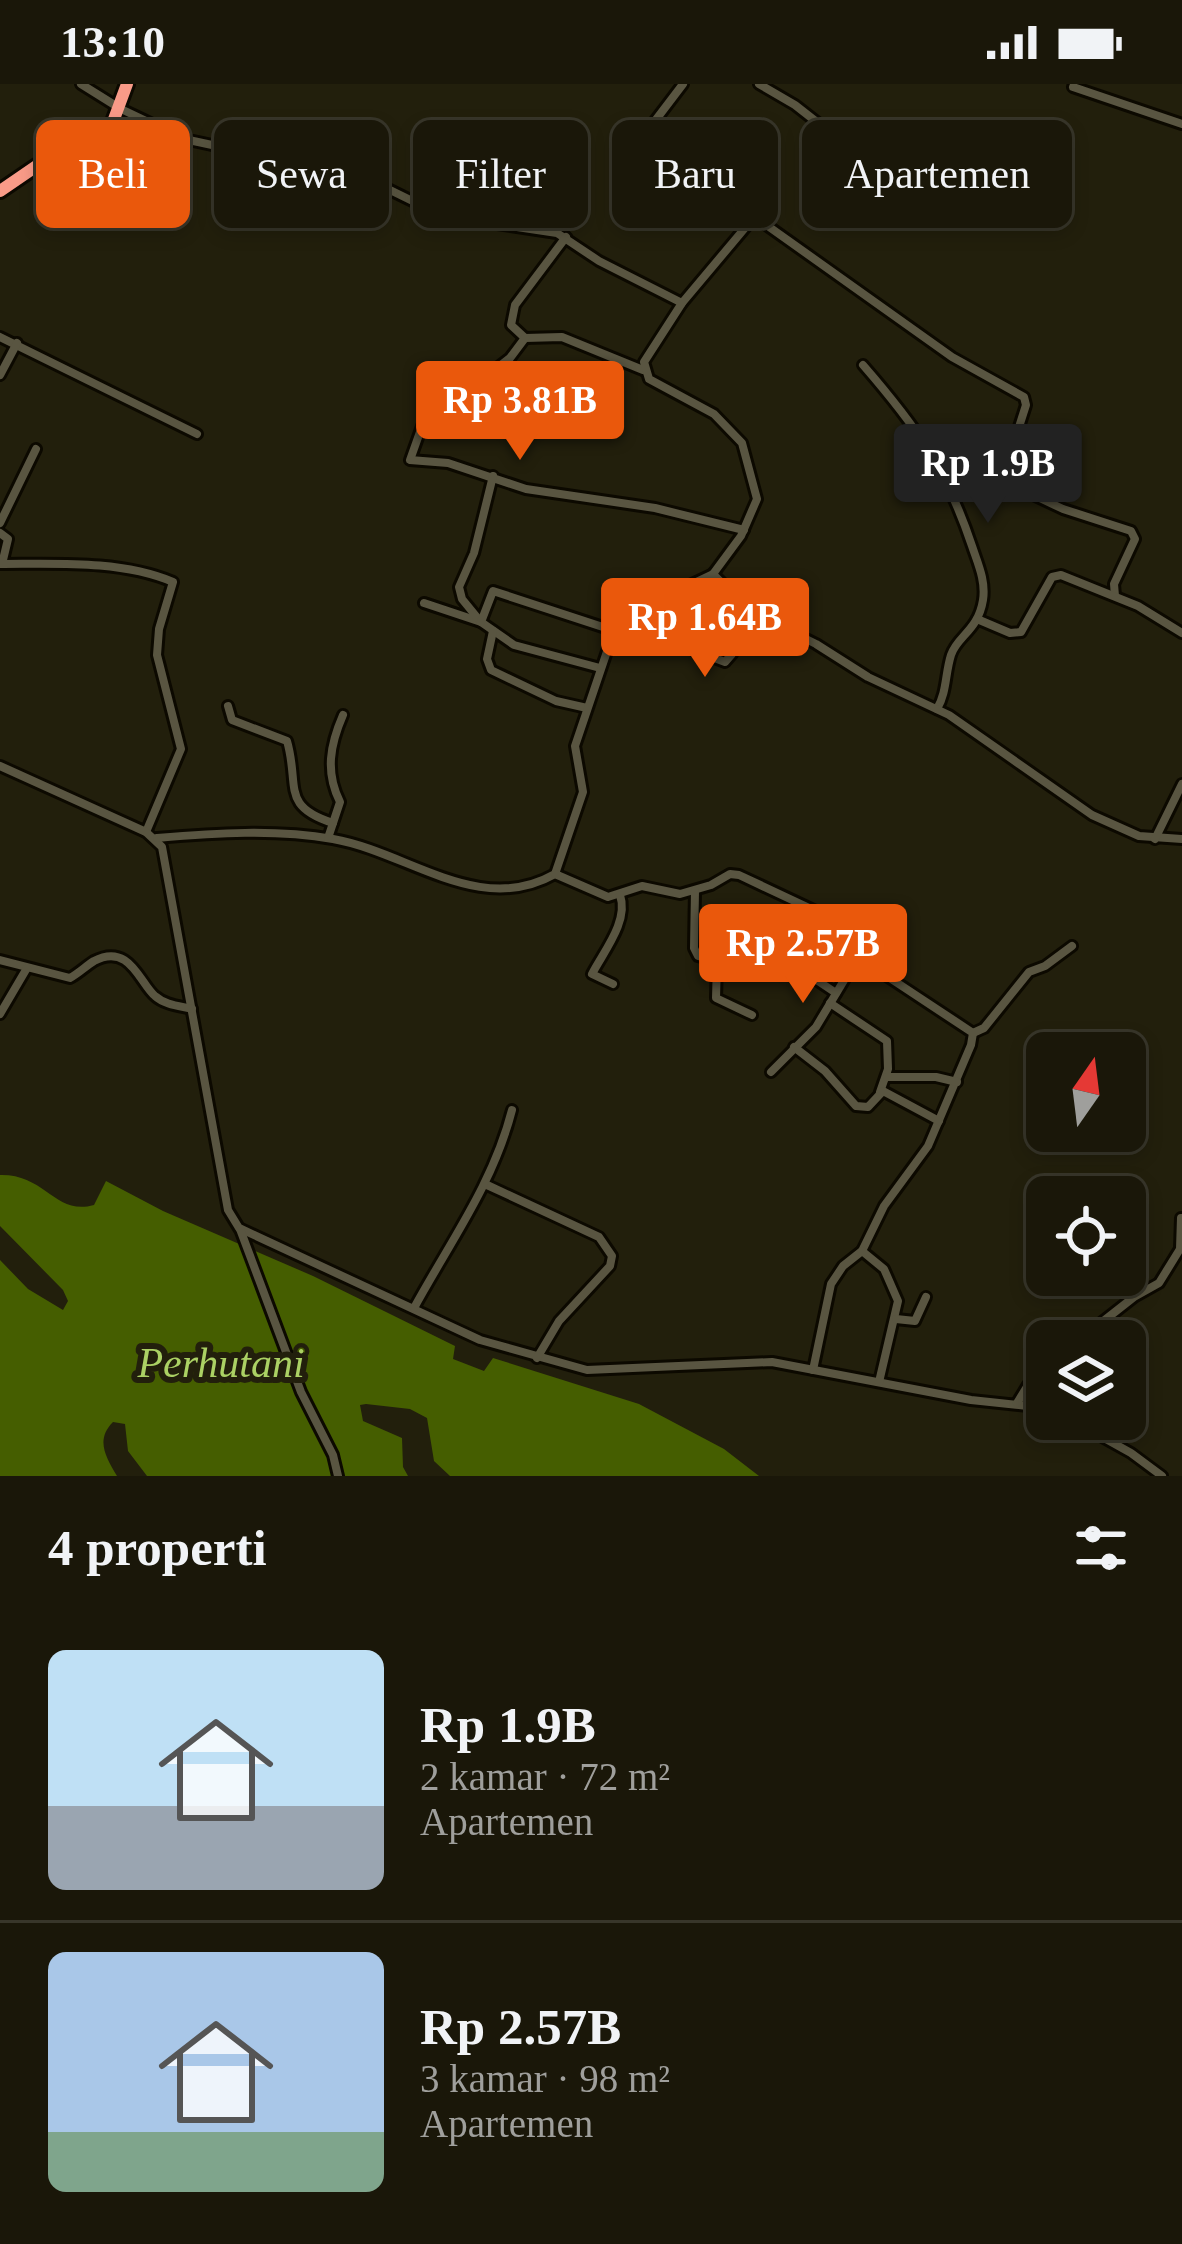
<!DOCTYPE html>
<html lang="id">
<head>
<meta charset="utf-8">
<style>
  :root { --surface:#1a1709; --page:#272417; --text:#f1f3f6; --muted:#9f9f9c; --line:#38362a; --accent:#ea580c }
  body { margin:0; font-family:Georgia,serif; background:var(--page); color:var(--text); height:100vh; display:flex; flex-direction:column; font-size:45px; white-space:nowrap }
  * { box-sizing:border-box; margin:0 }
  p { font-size:39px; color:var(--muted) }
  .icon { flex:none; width:66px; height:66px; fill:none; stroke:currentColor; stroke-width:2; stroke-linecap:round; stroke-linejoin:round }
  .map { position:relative; height:1392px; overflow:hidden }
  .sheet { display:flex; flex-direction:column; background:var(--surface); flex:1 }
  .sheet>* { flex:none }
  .guide { position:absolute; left:36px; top:36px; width:1110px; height:108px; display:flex; gap:24px }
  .needle { width:78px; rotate:14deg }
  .fabs { position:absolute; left:1026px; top:948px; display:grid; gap:24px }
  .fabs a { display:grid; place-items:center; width:120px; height:120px; border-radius:18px; background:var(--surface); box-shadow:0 6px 18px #0003,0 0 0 3px var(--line); font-size:60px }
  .price { position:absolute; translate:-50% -102px; padding:0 27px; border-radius:12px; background:var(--accent); color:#fff; font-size:39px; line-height:78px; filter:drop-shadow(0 3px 6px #0008) }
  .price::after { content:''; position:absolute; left:50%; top:72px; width:36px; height:27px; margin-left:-18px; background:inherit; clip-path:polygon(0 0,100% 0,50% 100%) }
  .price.current { background:#222; color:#fff }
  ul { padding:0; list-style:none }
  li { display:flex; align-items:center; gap:36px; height:300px; padding:0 48px }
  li+li { border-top:3px solid var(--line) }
  li span { display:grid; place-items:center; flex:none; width:336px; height:240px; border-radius:18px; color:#555 }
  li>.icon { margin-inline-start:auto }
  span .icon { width:144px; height:144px; fill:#fffc; stroke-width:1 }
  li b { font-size:51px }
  h2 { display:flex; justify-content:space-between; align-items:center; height:144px; padding:0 48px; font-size:51px }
  .tag { padding:0 42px; border-radius:18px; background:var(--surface); box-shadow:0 6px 18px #0003,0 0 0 3px var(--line); font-size:42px; line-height:108px }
  .tag.current { background:var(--accent); color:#fff }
  .status { display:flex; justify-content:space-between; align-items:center; height:84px; padding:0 60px; background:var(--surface); direction:ltr }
  .status svg { height:33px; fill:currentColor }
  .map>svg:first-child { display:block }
  .forest { fill:#455e00 }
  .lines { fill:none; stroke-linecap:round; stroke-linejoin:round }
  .minor-casing { stroke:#0c0900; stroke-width:14 }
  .highway-casing { stroke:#0c0900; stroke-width:18 }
  .minor { stroke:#595541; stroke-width:8 }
  .highway { stroke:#f99b88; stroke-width:12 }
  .labels { text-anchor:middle; stroke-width:12; stroke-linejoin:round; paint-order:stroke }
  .park-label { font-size:42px; font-style:italic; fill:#abd164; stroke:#221f0c }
</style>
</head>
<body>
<div class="status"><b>13:10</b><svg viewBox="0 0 49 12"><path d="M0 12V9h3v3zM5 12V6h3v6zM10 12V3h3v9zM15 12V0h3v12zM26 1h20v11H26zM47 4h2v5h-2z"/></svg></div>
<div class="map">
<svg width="1182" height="1392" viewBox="0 0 1182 1392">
  <rect width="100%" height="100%" fill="#221f0c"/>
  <path class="forest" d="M 0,1091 C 46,1090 55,1132 94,1121 L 106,1097 L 163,1127 L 313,1192 L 455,1262 L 453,1275 L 484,1287 L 493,1274 L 639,1320 L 724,1365 L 759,1392 L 450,1392 L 434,1377 L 427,1334 L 410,1325 L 366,1320 L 360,1321 L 363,1337 L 402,1354 L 403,1383 L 408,1392 L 147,1392 L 128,1367 L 125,1340 L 113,1338 C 95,1356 106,1373 117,1392 L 0,1392 L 0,1176 L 28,1205 L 63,1226 L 68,1217 L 63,1206 L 0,1142 Z"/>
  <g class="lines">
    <defs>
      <g id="minor">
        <path d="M 81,0 L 121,25 L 184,55 L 278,75 L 334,100 L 388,105 L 443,132 L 557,149 L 599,177 L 682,219"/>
        <path d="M 683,0 L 642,54 L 645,69 L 713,103 L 952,273 L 1024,313 L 1026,321 L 1002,396 L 1063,425 L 1131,447 L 1135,455 L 1114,500 L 1115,512"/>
        <path d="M 759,0 L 795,21 L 869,79"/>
        <path d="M 1073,3 L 1182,40"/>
        <path d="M 60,114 C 65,114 78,114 82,110 C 94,100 95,70 92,57"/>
        <path d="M 566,153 L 515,221 L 511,241 L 525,254 L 562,253 L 643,286"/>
        <path d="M 0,253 L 197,350"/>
        <path d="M 525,254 L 510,274 L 474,302 L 431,317 L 410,376 L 448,379 L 526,405 L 655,424 L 744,446"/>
        <path d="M 863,281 C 916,342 946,384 972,462 C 978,480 986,497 983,516 C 978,547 957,552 951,571 C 945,590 947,608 937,625"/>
        <path d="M 0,291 L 17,259"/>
        <path d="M 0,439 L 36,365"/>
        <path d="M 0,449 L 8,455 L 2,480"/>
        <path d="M 0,480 C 56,480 121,476 173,498 L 159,545 L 157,571 L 181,665 L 146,748"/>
        <path d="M 713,490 L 741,452 L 757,415 L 742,359 L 714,330 L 649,295 L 644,278 L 682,219 L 755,132"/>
        <path d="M 424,519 L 481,538 L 514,561 L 600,584"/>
        <path d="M 977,535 L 1010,549 L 1021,548 L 1052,493 L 1061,491 L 1138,522 L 1182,549"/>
        <path d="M 480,537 L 462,515 L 459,503 L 474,469 L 493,392"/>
        <path d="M 481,538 L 493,507 L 612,546"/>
        <path d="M 493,547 L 487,575 L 491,586 L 556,617 L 587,624"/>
        <path d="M 609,557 L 630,556 L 643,547 L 725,578 L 732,570 L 750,527"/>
        <path d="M 228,622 L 232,636 L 287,657 C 300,702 280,722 333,739"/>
        <path d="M 0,682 L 146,748 L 162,763 L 228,1126 L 239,1144 L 480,1256 L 587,1286 L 772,1278 L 971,1316 L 1047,1324"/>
        <path d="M 157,754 C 215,749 275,745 333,755 C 408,768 479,833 555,790 L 583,708 L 575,662 L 618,535 L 713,490 L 750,527 L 816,560 L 868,593 L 949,631 L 1092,731 L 1139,752 L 1182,755"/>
        <path d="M 328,754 L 340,718 C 325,688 330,661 343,631"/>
        <path d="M 1155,755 L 1182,700"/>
        <path d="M 555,790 L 608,813 L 642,802 L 680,810 L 711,801 L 730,790 L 739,791 L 837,837 L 852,853 L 858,873 L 973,949 L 971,961 L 928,1062 L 884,1122 L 862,1167 L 843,1182 L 831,1200 L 813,1286"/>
        <path d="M 695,807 L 694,864 L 698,872 L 750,886 L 774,864 L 807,880 L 812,893 L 836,909"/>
        <path d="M 0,876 L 70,894 C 79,889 86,882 94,877 C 130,858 140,900 155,912 C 165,921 180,922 192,925"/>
        <path d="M 717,878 L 716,914 L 752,931"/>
        <path d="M 613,900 L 592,890 C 604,867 629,837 620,811"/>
        <path d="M 830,919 L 887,957 L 888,985 L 880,1008"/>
        <path d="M 0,930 L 27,884"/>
        <path d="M 973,949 L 984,944 L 1029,888 L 1045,882 L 1072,862"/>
        <path d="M 794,963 L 825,987 L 856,1022 L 868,1023 L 883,1007 L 939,1037"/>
        <path d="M 771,988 L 816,943 L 858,873"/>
        <path d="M 887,993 L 936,993 L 957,998"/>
        <path d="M 487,1101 L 599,1153 L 612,1172 L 610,1182 L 559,1237 L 537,1274"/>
        <path d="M 240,1145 L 301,1308 L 333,1371 L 338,1392"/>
        <path d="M 862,1167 L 884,1185 L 898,1217 L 879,1298"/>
        <path d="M 414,1224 C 450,1158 493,1100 512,1026"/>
        <path d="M 896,1235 L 915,1237 L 926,1213"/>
        <path d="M 1078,1257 L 1134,1213 L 1159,1199 L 1180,1165 L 1181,1134"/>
        <path d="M 1017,1319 L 1028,1301 L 1047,1284"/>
        <path d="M 1070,1335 L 1131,1369 L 1162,1392"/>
      </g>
      <path id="highway" d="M 0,107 L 38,81 L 110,46 L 127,0"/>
    </defs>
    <use href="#minor" class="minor-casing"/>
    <use href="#highway" class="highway-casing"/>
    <use href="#minor" class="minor"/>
    <use href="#highway" class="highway"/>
  </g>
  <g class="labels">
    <g class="park-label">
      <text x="221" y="1293">Perhutani</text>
    </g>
  </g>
</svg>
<div class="fabs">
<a><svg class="needle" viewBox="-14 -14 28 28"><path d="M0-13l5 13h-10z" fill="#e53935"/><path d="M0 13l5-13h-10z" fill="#9f9f9c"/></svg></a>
<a><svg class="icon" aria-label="locate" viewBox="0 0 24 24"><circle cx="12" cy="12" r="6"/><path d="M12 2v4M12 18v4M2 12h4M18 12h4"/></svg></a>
<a><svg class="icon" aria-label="layers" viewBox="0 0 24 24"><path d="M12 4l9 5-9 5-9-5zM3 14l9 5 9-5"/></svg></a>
</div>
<b class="price" style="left:520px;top:379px">Rp 3.81B</b>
<b class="price current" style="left:988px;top:442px">Rp 1.9B</b>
<b class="price" style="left:705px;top:596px">Rp 1.64B</b>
<b class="price" style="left:803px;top:922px">Rp 2.57B</b>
<div class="guide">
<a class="tag current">Beli</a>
<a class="tag">Sewa</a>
<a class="tag">Filter</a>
<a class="tag">Baru</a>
<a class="tag">Apartemen</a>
</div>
</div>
<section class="sheet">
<h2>4 properti<svg class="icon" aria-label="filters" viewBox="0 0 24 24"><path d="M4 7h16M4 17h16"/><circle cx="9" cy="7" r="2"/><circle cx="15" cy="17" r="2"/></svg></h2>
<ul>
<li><span style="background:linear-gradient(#bfe0f5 65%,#9aa5b1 0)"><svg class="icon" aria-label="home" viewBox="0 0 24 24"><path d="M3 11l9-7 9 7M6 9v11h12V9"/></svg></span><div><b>Rp 1.9B</b><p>2 kamar · 72 m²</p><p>Apartemen</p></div></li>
<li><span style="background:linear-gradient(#a9c7e8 75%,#7fa58c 0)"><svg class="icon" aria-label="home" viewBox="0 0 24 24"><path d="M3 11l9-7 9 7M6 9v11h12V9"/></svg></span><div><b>Rp 2.57B</b><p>3 kamar · 98 m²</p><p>Apartemen</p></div></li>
</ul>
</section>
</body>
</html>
